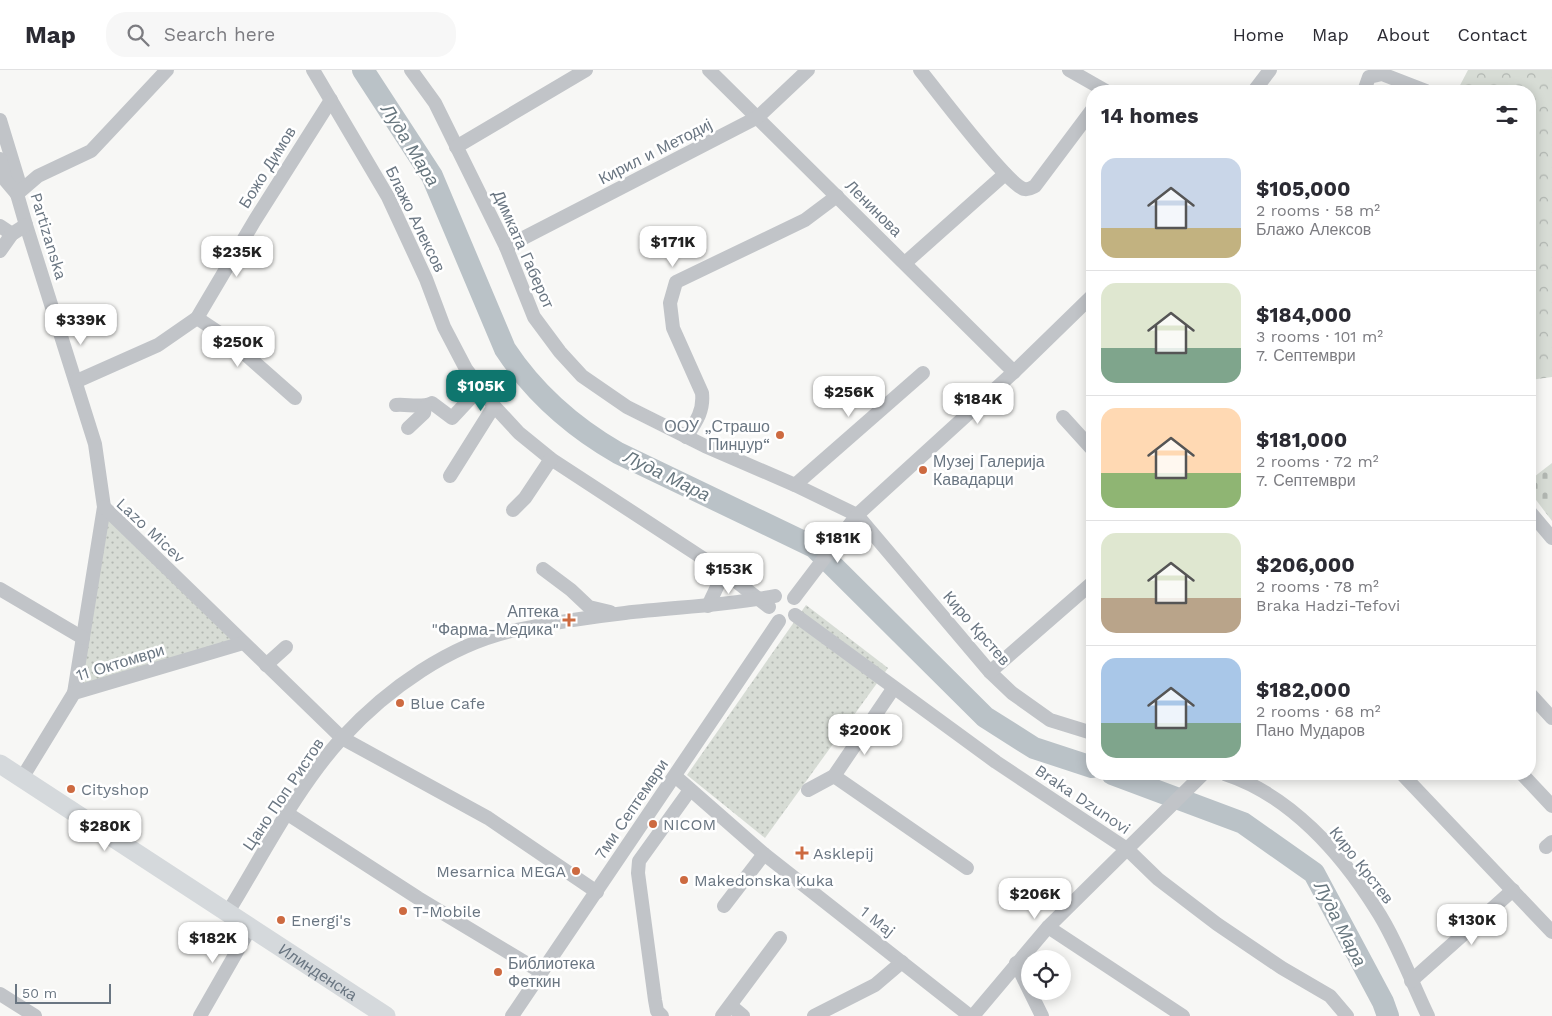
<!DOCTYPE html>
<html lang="en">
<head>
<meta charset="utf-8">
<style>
  :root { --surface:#fff; --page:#f7f7f7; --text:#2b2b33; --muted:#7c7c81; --line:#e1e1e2; --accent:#0f766e }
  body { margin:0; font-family:"Work Sans",sans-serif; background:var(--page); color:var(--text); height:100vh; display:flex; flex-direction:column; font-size:19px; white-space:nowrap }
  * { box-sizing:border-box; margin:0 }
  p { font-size:16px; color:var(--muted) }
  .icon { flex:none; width:28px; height:28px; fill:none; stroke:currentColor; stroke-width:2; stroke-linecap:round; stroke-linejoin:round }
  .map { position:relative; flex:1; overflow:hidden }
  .panel { position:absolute; left:1086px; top:15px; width:450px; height:695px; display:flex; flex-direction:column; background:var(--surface); border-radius:20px; box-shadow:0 2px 12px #0003 }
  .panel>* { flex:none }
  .fabs { position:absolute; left:1021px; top:880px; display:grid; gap:10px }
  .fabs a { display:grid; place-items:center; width:50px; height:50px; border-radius:50%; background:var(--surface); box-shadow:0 2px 12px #0003; font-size:25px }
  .scale { position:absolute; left:15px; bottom:12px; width:96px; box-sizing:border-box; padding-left:5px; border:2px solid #6a7682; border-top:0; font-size:14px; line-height:18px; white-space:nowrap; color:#6a7682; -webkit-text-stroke:4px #fff; paint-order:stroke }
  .price { position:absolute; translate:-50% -42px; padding:0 11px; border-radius:10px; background:#fff; color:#222; font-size:16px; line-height:32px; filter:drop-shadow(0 1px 2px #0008) }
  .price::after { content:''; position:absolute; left:50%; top:30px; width:15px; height:11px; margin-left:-8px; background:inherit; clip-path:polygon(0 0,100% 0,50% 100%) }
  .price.current { background:var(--accent); color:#fff }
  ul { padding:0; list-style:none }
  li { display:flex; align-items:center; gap:15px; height:125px; padding:0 15px }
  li+li { border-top:1px solid var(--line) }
  li span { display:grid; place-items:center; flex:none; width:140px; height:100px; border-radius:15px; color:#555 }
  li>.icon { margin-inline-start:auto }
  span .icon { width:60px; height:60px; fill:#fffc; stroke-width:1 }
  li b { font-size:21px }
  h2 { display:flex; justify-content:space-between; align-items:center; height:60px; padding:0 15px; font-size:21px }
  header { display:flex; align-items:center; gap:30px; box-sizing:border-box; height:70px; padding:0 25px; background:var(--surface); border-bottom:1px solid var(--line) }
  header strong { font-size:24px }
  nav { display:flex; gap:28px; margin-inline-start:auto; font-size:18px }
  .search { width:350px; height:45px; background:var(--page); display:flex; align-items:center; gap:12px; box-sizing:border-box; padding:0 18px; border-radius:20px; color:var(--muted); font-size:19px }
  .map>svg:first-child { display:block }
  .forest { fill:url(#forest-crowns) }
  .cemetery { fill:url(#cemetery-stones) }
  .park { fill:url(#park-dots) }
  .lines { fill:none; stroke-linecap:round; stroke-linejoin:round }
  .river { stroke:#bac2c7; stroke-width:22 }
  .minor { stroke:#c1c4c8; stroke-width:14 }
  .major { stroke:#d5d9dc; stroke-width:19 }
  .poi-dot { fill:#cd6a40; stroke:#fff; stroke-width:2 }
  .labels { text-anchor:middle; stroke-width:5; stroke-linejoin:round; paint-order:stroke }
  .street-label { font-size:16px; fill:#6a7682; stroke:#fff }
  .poi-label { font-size:16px; fill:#6a7682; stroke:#fff; text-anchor:start }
  .water-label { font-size:18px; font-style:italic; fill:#67767e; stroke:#fff }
</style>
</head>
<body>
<header>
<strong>Map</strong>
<div class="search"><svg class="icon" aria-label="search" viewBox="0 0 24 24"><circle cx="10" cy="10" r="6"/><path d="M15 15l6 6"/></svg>Search here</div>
<nav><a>Home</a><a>Map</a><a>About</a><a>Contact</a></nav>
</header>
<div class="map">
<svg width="1552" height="946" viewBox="0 0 1552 946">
  <defs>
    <pattern id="forest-crowns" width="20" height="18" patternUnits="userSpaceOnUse" patternTransform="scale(1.25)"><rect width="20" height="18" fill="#d7dcd5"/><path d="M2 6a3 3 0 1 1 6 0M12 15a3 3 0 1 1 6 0" fill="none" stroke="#b2b7b2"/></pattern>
    <pattern id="cemetery-stones" width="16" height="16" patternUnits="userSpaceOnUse" patternTransform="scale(1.25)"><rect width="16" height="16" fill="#d7dcd5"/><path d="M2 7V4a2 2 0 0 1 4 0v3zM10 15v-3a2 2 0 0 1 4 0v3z" fill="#b2b7b2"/></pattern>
    <pattern id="park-dots" width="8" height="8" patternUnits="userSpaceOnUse" patternTransform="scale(1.25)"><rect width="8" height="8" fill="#d7dcd5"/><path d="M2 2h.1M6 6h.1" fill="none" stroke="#b2b7b2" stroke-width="1.8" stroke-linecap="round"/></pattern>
  </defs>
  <rect width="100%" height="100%" fill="#f7f7f5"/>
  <path class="forest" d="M 1468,0 L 1552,0 L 1552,307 L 1530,310 L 1530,21 L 1457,21 Z"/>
  <path class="cemetery" d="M 1552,393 L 1552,451 L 1530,422 L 1530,410 Z"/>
  <g class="park">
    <path d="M 104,437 L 243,573 L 74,623 Z"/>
    <path d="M 806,535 L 888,598 L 765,768 L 687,705 Z"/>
  </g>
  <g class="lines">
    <g class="river">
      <path d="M 363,0 L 432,106 L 505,279 C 534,323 573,357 618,383 L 814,477 L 985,647 L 1034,678 L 1092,697"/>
      <path d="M 1112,704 L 1243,753 L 1314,803 L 1383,932 L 1388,946"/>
    </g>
    <g class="minor">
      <path d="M 313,0 L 388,127 L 426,209 L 444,257 L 466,299 L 494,336 L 519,363 L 551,389 L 724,502 L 769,537"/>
      <path d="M 411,0 L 435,33 L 506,177 L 534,247 L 560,282 L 582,306 L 627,337 L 705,376 L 795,415 L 857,445 L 990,602 L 1012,623 L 1050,650 L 1092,663"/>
      <path d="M 709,0 L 1014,302"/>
      <path d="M 920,0 C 936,20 1007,114 1024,119 C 1029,120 1031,118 1035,116 L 1092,40"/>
      <path d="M 1069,0 L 1106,21"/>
      <path d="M 1254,21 L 1270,0"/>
      <path d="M 1364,21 L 1369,7 L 1382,4 L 1426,21"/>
      <path d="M 0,50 L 18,109 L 17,124 L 26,155 L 95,374 L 104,437 L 74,623"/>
      <path d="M 456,77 L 586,0"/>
      <path d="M 0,89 L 6,111 L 17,124"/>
      <path d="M 17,124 L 38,106 L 91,81 L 167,0"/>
      <path d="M 0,156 L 12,164"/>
      <path d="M 506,177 L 758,47 L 808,0"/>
      <path d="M 0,181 L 12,164 L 26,155"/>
      <path d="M 905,193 L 1005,104"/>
      <path d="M 197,248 L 227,268 L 295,328"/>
      <path d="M 77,311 L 158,275 L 197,248 L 255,150 L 331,30"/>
      <path d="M 396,335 C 407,334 423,338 432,333 L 452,348 L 480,318"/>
      <path d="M 1063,347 L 1092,379"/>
      <path d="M 408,358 L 424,343 L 425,337"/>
      <path d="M 686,367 C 696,352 704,341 702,323 L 673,258 L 670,233 L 676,212 L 805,150 L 837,126"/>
      <path d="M 450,406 L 494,336"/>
      <path d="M 795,415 L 923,303"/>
      <path d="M 104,437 L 342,668 L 488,748 L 597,822"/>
      <path d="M 513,440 L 525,428 L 551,389"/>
      <path d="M 1530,442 L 1552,468"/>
      <path d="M 543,499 L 571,520 L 589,537 L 610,542"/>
      <path d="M 0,519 L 83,568"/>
      <path d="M 794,528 L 857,445 L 1014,302 L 1092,226"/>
      <path d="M 708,536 L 724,502"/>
      <path d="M 795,545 L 996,692 L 1127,779 L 1158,809 L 1217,854 L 1282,898 L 1330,926 L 1347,946"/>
      <path d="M 266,595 L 286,577"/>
      <path d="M 990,602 L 1092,513"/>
      <path d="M 1530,624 L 1552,648"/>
      <path d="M 1225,704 C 1290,725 1341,783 1376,839 C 1396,869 1412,913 1428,946"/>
      <path d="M 1402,704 L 1552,862"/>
      <path d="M 1522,704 L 1552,736"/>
      <path d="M 675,706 L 764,784 L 970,946"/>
      <path d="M 834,706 L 967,798"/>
      <path d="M 22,708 L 74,623 L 243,573"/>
      <path d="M 808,720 L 834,706 L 893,619"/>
      <path d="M 288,744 L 418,828 L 541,902"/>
      <path d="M 1546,777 L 1552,772"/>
      <path d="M 724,836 L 764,784"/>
      <path d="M 228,842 C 263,785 297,717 342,668 C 387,619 450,574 516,560 C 552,553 589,547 625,543 C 675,537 725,536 775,526"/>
      <path d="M 1048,857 L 1183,946"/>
      <path d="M 1016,893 L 1042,946"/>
      <path d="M 1411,911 L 1513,820"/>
      <path d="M 0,924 L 35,946"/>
      <path d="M 731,936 L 743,946"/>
      <path d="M 200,946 L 251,857"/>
      <path d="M 512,946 L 779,551"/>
      <path d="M 662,946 L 657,941 L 655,930 L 638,803 L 639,791 L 690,720"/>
      <path d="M 722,946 L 780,868"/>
      <path d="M 814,946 L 875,915 L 902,892"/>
      <path d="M 973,946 L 1048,857 L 1203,704"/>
    </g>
    <path class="major" id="s1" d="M 0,694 L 386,946"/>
  </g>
  <g class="poi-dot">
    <circle cx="780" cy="365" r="5"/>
    <circle cx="923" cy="400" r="5"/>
    <path d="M566.5 542.5h5v5h5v5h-5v5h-5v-5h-5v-5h5z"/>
    <circle cx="400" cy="633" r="5"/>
    <circle cx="71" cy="719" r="5"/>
    <circle cx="653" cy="754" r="5"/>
    <path d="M799.5 775.5h5v5h5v5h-5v5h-5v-5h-5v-5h5z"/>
    <circle cx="576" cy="801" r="5"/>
    <circle cx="684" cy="810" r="5"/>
    <circle cx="403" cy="841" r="5"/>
    <circle cx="281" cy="850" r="5"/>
    <circle cx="498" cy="902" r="5"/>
  </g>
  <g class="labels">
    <g class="street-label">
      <text transform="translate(655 81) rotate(-27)" y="6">Кирил и Методиј</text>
      <text transform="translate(267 97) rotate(-58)" y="6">Божо Димов</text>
      <text transform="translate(874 138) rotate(45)" y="6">Ленинова</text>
      <text transform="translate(416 149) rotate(64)" y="6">Блажо Алексов</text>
      <text transform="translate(49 166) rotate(73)" y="6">Partizanska</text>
      <text transform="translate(524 179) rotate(66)" y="6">Димката Габерот</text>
      <text transform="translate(151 460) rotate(43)" y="6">Lazo Micev</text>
      <text transform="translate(977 558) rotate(49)" y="6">Киро Крстев</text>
      <text transform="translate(120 592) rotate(-17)" y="6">11 Октомври</text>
      <text transform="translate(283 724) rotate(-56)" y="6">Цано Поп Ристов</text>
      <text transform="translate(1083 729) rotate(34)" y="6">Braka Dzunovi</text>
      <text transform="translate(631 739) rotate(-56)" y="6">7ми Септември</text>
      <text transform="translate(1362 795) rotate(52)" y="6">Киро Крстев</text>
      <text transform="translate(878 851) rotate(38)" y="6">1 Maj</text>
      <text dy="6" stroke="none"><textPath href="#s1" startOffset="380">Илинденска</textPath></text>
    </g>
    <g class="poi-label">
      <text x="770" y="362" text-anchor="end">ООУ „Страшо<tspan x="770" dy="18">Пинџур“</tspan></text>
      <text x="933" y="397">Музеј Галерија<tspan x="933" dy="18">Кавадарци</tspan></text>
      <text x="559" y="547" text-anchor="end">Аптека<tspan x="559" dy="18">"Фарма-Медика"</tspan></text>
      <text x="410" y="639">Blue Cafe</text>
      <text x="81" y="725">Cityshop</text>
      <text x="663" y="760">NICOM</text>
      <text x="813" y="789">Asklepij</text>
      <text x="566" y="807" text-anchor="end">Mesarnica MEGA</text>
      <text x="694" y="816">Makedonska Kuka</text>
      <text x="413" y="847">T-Mobile</text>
      <text x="291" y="856">Energi's</text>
      <text x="508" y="899">Библиотека<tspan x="508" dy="18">Феткин</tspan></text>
    </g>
    <g class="water-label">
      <text transform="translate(410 75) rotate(58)" y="6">Луда Мара</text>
      <text transform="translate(667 406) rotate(26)" y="6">Луда Мара</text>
      <text transform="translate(1340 854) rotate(63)" y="6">Луда Мара</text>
    </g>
  </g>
</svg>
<div class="fabs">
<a><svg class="icon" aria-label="locate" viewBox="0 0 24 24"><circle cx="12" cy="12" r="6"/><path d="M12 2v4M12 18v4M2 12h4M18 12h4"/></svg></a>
</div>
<div class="scale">50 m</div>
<b class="price" style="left:673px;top:198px">$171K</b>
<b class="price" style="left:237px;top:208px">$235K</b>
<b class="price" style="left:81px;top:276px">$339K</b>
<b class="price" style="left:238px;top:298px">$250K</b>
<b class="price current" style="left:481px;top:342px">$105K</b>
<b class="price" style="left:849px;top:348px">$256K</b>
<b class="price" style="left:978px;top:355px">$184K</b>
<b class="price" style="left:838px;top:494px">$181K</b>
<b class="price" style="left:729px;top:525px">$153K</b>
<b class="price" style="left:865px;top:686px">$200K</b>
<b class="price" style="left:105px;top:782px">$280K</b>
<b class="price" style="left:1035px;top:850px">$206K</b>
<b class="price" style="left:1472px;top:876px">$130K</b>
<b class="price" style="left:213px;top:894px">$182K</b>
<section class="panel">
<h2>14 homes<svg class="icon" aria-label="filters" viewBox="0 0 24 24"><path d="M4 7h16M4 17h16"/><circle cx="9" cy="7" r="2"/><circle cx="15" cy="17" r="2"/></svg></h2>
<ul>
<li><span style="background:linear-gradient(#c9d6e8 70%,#c2b280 0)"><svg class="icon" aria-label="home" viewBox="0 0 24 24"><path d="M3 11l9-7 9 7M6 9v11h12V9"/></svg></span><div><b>$105,000</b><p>2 rooms · 58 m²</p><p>Блажо Алексов</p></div></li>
<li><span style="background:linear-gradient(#dfe7d0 65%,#7fa58c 0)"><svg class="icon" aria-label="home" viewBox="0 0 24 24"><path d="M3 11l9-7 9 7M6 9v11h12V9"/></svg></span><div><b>$184,000</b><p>3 rooms · 101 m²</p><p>7. Септември</p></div></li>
<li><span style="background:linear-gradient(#ffd9b3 65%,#8fb573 0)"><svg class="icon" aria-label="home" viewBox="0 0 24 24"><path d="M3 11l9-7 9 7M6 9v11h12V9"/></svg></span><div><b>$181,000</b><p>2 rooms · 72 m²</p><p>7. Септември</p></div></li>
<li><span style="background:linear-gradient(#dfe7d0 65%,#b9a48a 0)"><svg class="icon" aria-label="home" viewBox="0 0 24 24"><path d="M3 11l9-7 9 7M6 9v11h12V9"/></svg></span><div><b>$206,000</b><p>2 rooms · 78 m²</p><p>Braka Hadzi-Tefovi</p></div></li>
<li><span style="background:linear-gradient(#a9c7e8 65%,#7fa58c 0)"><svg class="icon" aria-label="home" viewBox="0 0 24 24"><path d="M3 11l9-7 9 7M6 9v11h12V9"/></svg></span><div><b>$182,000</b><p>2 rooms · 68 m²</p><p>Пано Мударов</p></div></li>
</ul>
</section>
</div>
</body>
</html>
